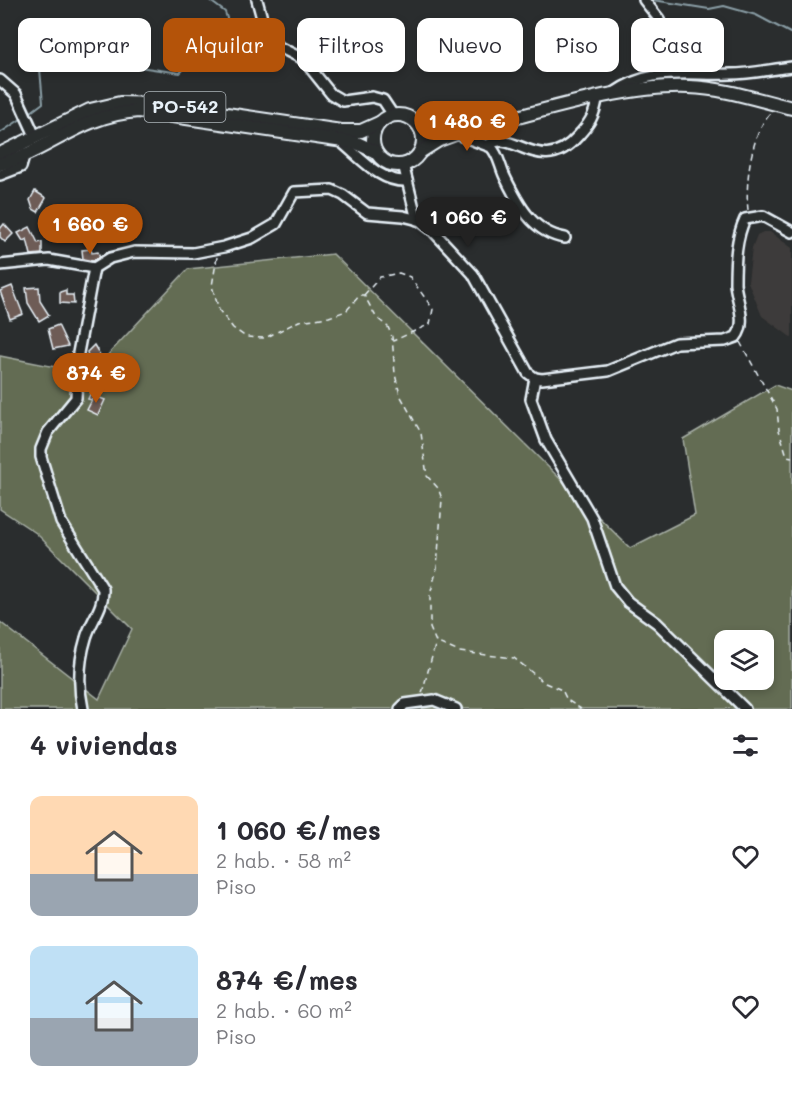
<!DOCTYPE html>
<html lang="es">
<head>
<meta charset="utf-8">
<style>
  :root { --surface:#fff; --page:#f2f2f3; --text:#2b2b33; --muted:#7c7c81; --accent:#b45309 }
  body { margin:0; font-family:Mali,sans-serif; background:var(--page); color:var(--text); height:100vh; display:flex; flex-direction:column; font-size:22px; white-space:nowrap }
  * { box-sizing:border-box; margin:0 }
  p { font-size:20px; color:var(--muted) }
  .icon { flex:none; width:33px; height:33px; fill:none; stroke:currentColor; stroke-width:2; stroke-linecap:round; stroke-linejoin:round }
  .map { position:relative; height:709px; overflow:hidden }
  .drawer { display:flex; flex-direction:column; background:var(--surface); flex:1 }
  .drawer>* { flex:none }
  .hud { position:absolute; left:18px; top:18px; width:756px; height:54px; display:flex; gap:12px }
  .buttons { position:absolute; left:714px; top:630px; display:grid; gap:12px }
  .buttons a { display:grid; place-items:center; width:60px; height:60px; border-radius:12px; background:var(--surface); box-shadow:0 3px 9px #0003; font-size:30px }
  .price { position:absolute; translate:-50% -51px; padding:0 14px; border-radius:21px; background:var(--accent); color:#fff; font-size:20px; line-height:39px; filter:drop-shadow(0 2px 3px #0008) }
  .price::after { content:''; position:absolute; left:50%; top:36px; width:18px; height:14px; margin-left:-9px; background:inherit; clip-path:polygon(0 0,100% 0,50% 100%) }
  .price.selected { background:#222; color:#fff }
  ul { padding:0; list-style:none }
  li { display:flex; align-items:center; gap:18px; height:150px; padding:0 30px }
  li span { display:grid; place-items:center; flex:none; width:168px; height:120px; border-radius:12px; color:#555 }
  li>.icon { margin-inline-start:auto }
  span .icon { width:72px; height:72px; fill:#fffc; stroke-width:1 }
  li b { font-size:26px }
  h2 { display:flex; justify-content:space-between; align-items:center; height:72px; padding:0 30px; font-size:26px }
  .chip { padding:0 21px; border-radius:12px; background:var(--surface); box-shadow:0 3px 9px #0003; font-size:21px; line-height:54px }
  .chip.selected { background:var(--accent); color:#fff }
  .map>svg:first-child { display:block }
  .built { fill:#3e3b3a }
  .green { fill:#646c52; stroke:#a6aea5; stroke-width:1.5; fill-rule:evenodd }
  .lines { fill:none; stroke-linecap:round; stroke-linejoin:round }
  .stream { stroke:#8a9ea6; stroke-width:2 }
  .building { fill:#6e5c57; stroke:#e8f1f8; stroke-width:1.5 }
  .minor-casing { stroke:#e8f1f8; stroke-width:14 }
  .major-casing { stroke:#e8f1f8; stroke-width:16 }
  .path { stroke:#e8f1f8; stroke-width:1.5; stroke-dasharray:6 4.5; stroke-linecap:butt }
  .minor { stroke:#2a2d2e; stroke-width:9 }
  .major { stroke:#2a2d2e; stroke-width:12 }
  .labels { text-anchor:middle; stroke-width:4.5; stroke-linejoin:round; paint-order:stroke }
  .shield { fill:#2a2d2e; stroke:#afb6bb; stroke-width:1.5 }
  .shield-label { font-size:18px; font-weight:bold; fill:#e8f1f8 }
</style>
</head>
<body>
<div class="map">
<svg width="792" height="709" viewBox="0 0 792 709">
  <rect width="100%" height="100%" fill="#2a2d2e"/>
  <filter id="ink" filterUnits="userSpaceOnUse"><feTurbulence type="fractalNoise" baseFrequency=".0167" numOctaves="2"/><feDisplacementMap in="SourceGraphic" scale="12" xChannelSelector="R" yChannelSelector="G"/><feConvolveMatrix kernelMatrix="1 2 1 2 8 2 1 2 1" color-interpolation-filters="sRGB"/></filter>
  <g filter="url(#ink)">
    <path class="built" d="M 763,232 L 770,232 L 792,248 L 792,338 L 762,316 L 748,282 L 752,248 L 757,235 Z"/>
    <path class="green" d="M 333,254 L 630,548 L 695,515 L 683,439 L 775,385 L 792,391 L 792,709 L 0,709 L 0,622 L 99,699 L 132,629 L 36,533 L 0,509 L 0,356 L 90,374 L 188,269 ZM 724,640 L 764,640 L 764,680 L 724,680 Z"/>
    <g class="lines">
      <g class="stream">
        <path d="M 653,0 L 709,9 L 724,6 L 756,15 L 792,34"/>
        <path d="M 31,112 L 43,103 L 39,58 L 55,41 L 81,45 L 105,62 L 180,73 L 203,49 L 231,31 L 225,12 L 209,0"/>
        <path d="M 0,133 L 21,119"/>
      </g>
    </g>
    <g class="building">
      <path d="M 35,191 L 46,198 L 38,212 L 33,209 L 30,200 Z"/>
      <path d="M 4,224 L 13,234 L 5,242 L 0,237 L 0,229 Z"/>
      <path d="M 30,227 L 38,243 L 42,242 L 42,254 L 31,255 L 27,239 L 23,241 L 18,233 Z"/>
      <path d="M 91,249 L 92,253 L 98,252 L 100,257 L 93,261 L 83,259 L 82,250 Z"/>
      <path d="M 12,286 L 23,314 L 10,319 L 0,291 Z"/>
      <path d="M 39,287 L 40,301 L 49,315 L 39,321 L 28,303 L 26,288 Z"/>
      <path d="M 66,290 L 66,295 L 73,295 L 74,304 L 60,303 L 60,292 Z"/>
      <path d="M 58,325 L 68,346 L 53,349 L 48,329 Z"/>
      <path d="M 94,345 L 100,355 L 104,373 L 98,375 L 92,374 L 87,352 Z"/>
      <path d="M 90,394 L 105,400 L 98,415 L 87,410 L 92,400 L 88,399 Z"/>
    </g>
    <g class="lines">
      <defs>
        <g id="minor">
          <path d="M 257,0 L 266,33 L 275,45 L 303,59 L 331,94 L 343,101 L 372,97 L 383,100 L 393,115"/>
          <path d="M 644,0 L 659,19 L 665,74"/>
          <path d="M 0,80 L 16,94 L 36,138"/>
          <path d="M 614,93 C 651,66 688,76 731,74 C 751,74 772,69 792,67"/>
          <path d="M 456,134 L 491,147 C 499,155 500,167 505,177 C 518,204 533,233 565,238"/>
          <path d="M 340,141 C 360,157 380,183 407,181"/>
          <path d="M 488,145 C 513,127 540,179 578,136 C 589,124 595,115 597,99"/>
          <path d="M 403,164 L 417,220"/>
          <path d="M 0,175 L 21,167 L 25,153"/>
          <path d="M 0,265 L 49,260 L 94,268 L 110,258 L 134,252 L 193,253 L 224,247 L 252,238 L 276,224 L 294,192 L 332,190 L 343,195 L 367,213 L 403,216 L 419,220 L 433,231 L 473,274 L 528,373 L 535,378 L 542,379 L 608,371 L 676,343 L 725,341 L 736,337 C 748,323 736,299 735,283 C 735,261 736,238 745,219 L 763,216 L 792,232"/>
          <path d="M 535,378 L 531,399 L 546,440 L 592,518 L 615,586 L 628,602 L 657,623 L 745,709"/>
          <path d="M 83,709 C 78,686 79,661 86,638 C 91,620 104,608 103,589 L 61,522 L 41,457 L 41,449 L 48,432 L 76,398 L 78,353 L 94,268"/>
          <path d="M 400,709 L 405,704 L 434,700 L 456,709"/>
        </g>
        <g id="major">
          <circle cx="398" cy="140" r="25"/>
          <path d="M 416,122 L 463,131"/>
          <path d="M 420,152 L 439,140 L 464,131 C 531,115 622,84 689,87 C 724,88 758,100 792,108"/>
          <path d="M 0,154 L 90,110 L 120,103 L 159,104 L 341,131 L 361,131 L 379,123"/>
          <path d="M 0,164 C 51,150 80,115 138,111 L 357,143 L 376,152"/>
        </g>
      </defs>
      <use href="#minor" class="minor-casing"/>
      <use href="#major" class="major-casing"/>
      <g class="path">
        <path d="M 748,210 C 745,183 751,133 771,112"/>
        <path d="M 217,257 L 212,286 L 219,310 L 233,328 L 246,337 L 265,338 L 299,321 L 329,317 L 346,311 L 360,295 L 364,295 L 376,317 L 388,327 L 392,337 L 395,374 L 400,395 L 421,433 L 427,476 L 438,488 L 442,499 L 437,568 L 430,595 L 430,628 L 436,642 L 459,652 L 514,658 L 545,683 L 562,690 L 567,700 L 581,709"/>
        <path d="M 364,295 L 380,277 L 399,273 L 410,277 L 433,309 L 430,324 L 393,341"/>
        <path d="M 740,342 L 777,409 L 779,430 L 787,456 L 792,457"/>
        <path d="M 422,693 L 436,642"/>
      </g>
      <use href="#minor" class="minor"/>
      <use href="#major" class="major"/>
    </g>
  </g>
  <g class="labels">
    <rect class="shield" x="144.5" y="92" width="81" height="30" rx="4.5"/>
    <g class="shield-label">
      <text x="185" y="113">PO-542</text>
    </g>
  </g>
</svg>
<div class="buttons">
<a><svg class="icon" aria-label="layers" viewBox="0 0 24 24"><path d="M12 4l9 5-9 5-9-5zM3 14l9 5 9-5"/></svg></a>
</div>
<b class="price" style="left:467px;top:152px">1 480 €</b>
<b class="price selected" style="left:468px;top:248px">1 060 €</b>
<b class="price" style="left:90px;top:255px">1 660 €</b>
<b class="price" style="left:96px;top:404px">874 €</b>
<div class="hud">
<a class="chip">Comprar</a>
<a class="chip selected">Alquilar</a>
<a class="chip">Filtros</a>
<a class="chip">Nuevo</a>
<a class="chip">Piso</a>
<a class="chip">Casa</a>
</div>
</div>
<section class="drawer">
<h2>4 viviendas<svg class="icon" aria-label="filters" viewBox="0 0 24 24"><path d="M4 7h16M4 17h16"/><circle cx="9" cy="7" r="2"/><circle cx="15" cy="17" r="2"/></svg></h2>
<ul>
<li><span style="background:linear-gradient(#ffd9b3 65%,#9aa5b1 0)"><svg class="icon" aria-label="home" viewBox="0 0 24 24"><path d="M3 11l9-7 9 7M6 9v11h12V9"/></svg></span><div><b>1 060 €/mes</b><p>2 hab. · 58 m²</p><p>Piso</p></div><svg class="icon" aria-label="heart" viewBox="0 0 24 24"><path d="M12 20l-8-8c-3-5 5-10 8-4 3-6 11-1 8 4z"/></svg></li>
<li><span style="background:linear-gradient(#bfe0f5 60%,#9aa5b1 0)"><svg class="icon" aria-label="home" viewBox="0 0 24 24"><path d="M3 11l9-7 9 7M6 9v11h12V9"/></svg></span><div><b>874 €/mes</b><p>2 hab. · 60 m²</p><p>Piso</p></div><svg class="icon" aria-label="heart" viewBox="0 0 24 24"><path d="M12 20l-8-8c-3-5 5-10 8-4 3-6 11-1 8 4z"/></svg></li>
</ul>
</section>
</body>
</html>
